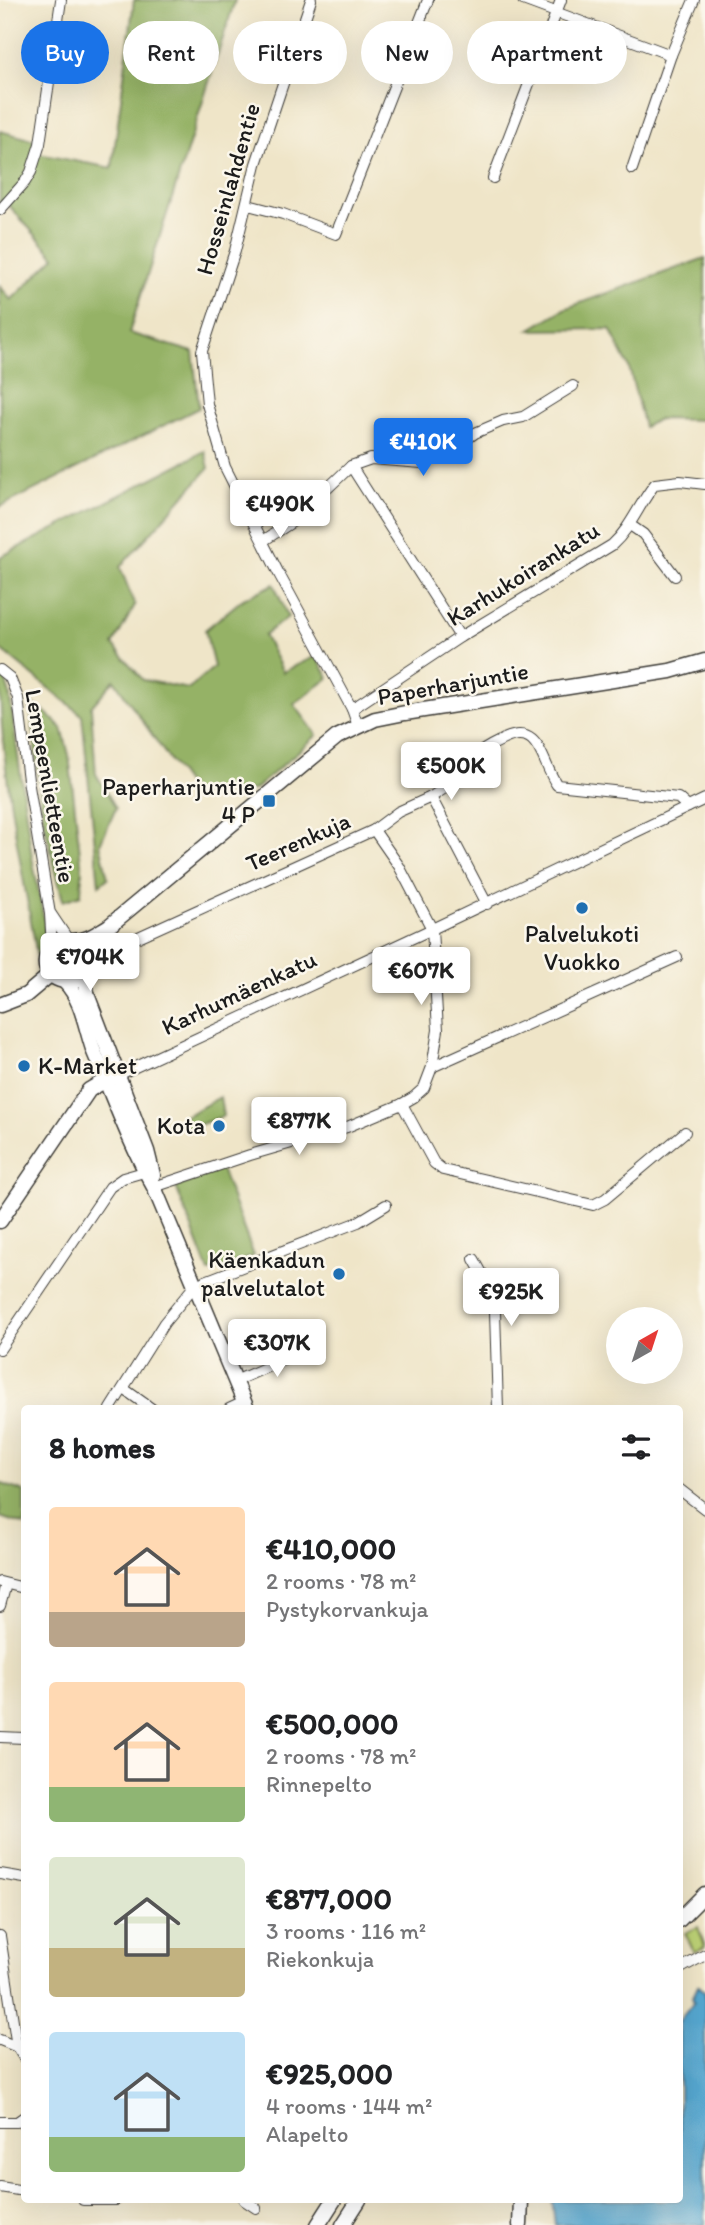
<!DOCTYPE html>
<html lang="en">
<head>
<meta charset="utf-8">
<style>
  :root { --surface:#fff; --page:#f2f2f2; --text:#202124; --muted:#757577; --accent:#1a73e8 }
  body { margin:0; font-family:Itim,sans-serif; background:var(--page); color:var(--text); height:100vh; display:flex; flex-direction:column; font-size:26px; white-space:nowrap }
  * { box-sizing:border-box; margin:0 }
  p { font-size:23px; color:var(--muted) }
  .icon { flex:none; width:38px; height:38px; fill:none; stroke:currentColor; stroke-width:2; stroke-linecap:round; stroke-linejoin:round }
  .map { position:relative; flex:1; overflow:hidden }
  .sheet { position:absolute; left:21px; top:1405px; width:662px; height:798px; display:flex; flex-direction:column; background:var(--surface); border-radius:7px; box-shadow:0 7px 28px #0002 }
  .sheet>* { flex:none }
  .hud { position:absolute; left:21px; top:21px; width:663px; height:63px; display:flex; gap:14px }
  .needle { width:46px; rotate:39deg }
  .controls { position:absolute; left:606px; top:1307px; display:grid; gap:14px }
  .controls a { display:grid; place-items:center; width:77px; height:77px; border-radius:50%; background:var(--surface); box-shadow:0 7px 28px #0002; font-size:35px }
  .price { position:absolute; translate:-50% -60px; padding:0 16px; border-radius:7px; background:#fff; color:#222; font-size:23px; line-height:46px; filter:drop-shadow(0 2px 4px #0008) }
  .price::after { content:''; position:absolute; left:50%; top:42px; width:21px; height:16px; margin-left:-10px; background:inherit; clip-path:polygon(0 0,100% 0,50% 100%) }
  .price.active { background:var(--accent); color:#fff }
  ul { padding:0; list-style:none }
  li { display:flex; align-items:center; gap:21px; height:175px; padding:0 28px }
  li span { display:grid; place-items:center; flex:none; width:196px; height:140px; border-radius:7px; color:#555 }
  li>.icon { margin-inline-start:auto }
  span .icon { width:84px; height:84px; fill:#fffc; stroke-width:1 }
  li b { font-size:30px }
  h2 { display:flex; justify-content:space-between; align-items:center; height:84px; padding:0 28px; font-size:30px }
  .tag { padding:0 24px; border-radius:32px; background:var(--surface); box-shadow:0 7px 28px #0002; font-size:24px; line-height:63px }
  .tag.active { background:var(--accent); color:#fff }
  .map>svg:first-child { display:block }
  .green { fill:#bcd074; stroke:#6c7648; stroke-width:2 }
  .forest { fill:#95b266; stroke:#586741; stroke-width:2 }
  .water { fill:#54a6cf; stroke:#386176; stroke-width:2 }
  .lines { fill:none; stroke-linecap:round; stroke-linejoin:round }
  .street-casing { stroke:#3c3a36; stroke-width:12 }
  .secondary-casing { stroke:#3c3a36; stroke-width:17 }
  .street { stroke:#fff; stroke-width:10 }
  .secondary { stroke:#fff; stroke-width:14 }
  .poi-dot { fill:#1f6fb2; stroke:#fbf7ec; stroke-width:2.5 }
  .labels { text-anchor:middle; stroke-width:5; stroke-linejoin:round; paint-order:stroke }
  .street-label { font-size:24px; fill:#1c1c1c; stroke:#fbf7ec }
  .poi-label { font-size:24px; fill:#1c1c1c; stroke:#fbf7ec; text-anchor:end }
</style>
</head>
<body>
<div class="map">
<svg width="705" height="2225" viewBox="0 0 705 2225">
  <rect width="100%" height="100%" fill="#fbf7ec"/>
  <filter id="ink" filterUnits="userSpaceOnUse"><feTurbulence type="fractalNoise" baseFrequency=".0143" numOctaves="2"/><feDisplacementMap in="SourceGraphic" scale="14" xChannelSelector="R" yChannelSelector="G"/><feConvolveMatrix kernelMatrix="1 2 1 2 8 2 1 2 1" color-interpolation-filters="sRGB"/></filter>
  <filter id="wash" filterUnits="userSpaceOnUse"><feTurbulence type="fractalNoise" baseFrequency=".00686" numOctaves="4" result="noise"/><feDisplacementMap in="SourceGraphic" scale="28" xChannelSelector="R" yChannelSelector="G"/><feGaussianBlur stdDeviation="1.57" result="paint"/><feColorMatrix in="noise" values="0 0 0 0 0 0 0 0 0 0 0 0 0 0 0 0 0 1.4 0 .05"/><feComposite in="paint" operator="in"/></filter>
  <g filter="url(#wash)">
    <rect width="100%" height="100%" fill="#efe5c8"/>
    <path class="green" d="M 698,1927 L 705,1947 L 694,1952 L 685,1933 Z"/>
    <g class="forest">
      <path d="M 134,0 L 235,0 L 129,333 L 193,352 L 199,408 L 0,507 L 0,286 L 11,300 L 55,257 L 4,200 L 0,204 L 0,131 L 34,140 L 33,153 L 112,168 Z"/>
      <path d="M 705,258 L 705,420 L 659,419 L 644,427 L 629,367 L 610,329 L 529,330 L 564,309 Z"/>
      <path d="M 205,451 L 209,468 L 120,567 L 135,605 L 113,645 L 143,680 L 189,689 L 214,667 L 205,630 L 243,599 L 274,584 L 288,617 L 264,635 L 283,672 L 316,656 L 329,678 L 294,704 L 317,735 L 254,790 L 194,795 L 114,680 L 91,707 L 96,774 L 116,808 L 100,844 L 108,878 L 99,885 L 82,715 L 0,649 L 0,557 Z"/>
      <path d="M 0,676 L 5,679 L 9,691 L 32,857 L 44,920 L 45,945 L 38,961 C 22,867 0,771 0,676 Z"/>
      <path d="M 30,702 L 43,710 L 62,728 L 69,755 L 82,871 L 81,895 L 63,901 L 43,818 Z"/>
      <path d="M 220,1097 L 223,1116 L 185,1130 L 182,1118 Z"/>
      <path d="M 221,1169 L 254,1256 L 209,1272 L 176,1187 Z"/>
      <path d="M 0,1483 L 24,1492 L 24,1525 L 0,1517 Z"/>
    </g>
    <path class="water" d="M 698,1985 L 705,1992 L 705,2225 L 555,2225 L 552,2200 L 679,2200 L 679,2021 L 694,2002 L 692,1998 Z"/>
  </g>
  <g filter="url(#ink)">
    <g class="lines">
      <defs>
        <g id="street">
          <path d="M 311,0 L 256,164 L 235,251 L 202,351 L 207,404 L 225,467 L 279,574 L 352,709 L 358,726"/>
          <path d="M 523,0 L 671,55"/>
          <path d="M 632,169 L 671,55 L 694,0"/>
          <path d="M 493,178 L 561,0"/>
          <path d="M 248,205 L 283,214 L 336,234 L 428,0"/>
          <path d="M 0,210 L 25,182 L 31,172 L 40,144 L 61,0"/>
          <path d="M 351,466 L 460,637"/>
          <path d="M 630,525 L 643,534 L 675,576"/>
          <path d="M 263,541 L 292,522 L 351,466 L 371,459 L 422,463 L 447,453 L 475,433 L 503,421 L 523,417 L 573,386"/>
          <path d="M 0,670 L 10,678 L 18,698 L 28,780 L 50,914 L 52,948"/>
          <path d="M 352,709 L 460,637 L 612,545 C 631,528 639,504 655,484 L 680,481 L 705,484"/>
          <path d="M 431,797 L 473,770 L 477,763 L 476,756 C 484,748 494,744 504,739 C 540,722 541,762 557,785 L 678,798 L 688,807"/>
          <path d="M 374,830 L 398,812 L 431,797 L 487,904"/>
          <path d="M 51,914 L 69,941"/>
          <path d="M 134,939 L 374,830 L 399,866 L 432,929 L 438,1030 L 432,1067 L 424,1088 L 414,1097 L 402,1104 L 347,1127 L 250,1155 L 154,1187"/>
          <path d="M 432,1067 L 677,957"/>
          <path d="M 118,1075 L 432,929 L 705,799"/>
          <path d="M 402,1104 L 434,1163 L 443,1170 L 593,1205 L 605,1199 L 685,1132"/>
          <path d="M 474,1259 L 488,1284 L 495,1312 L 498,1409"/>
          <path d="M 0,1349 L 110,1187 L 123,1178 L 151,1170"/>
          <path d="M 235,1381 L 308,1349"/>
          <path d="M 124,1389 L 152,1409"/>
          <path d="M 110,1409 L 164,1323 L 195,1285 L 358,1222 L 386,1205"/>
          <path d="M 229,1409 L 244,1402"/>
          <path d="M 679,1489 L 705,1509"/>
          <path d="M 0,1582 L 24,1588"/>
          <path d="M 0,1606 L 6,1584"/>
          <path d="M 0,1737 L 24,1738"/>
          <path d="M 0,1874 L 24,1878"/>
          <path d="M 0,1936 L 17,2047 L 24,2058"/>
          <path d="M 679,1969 L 705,1955"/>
          <path d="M 0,2040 L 17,2047"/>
          <path d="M 0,2122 L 17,2122 L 24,2117"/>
          <path d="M 0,2187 L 24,2191"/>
          <path d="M 83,2200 L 115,2200"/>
          <path d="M 244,2200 L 256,2208"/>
        </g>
        <g id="secondary">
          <path d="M 69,941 L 84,950 L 88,963 L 78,980 C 63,985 40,976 47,956 C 54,938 70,943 85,939 C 93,937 102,930 109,926 L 337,737 L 375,719 L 405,713 L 670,671 L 705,661"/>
          <path d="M 87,970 L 85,984 L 88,997 L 147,1151 L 153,1175"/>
          <path d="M 65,982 C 83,1001 85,1027 94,1052 C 113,1097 130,1144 154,1187 L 247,1409"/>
          <path d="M 0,1005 L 26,995 L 51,974"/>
          <path d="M 0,1221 L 89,1090 L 113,1076"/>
          <path d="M 679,1920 L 705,1894"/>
          <path d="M 318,2225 L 334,2200"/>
          <path d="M 343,2225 L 359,2200"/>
          <path d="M 520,2225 L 521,2200"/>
        </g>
      </defs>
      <use href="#street" class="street-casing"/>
      <use href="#secondary" class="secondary-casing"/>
      <use href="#street" class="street"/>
      <use href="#secondary" class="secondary"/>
    </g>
  </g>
  <g class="poi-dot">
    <rect x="262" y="794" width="14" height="14" rx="3.5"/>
    <circle cx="582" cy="908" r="7"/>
    <circle cx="24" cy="1066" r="7"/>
    <circle cx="219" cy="1126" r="7"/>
    <circle cx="339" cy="1274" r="7"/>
  </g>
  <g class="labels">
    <g class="street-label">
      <text transform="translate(228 189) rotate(-74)" y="8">Hosseinlahdentie</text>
      <text transform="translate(523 574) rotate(-32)" y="8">Karhukoirankatu</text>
      <text transform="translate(453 684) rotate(-10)" y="8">Paperharjuntie</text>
      <text transform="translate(50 786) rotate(80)" y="8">Lempeenlietteentie</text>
      <text transform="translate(298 842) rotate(-24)" y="8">Teerenkuja</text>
      <text transform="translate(239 993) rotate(-25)" y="8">Karhumäenkatu</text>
    </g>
    <g class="poi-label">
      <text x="255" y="795">Paperharjuntie<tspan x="255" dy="28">4 P</tspan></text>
      <text x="582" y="942" text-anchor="middle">Palvelukoti<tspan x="582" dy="28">Vuokko</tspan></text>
      <text x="38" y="1074" text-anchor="start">K-Market</text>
      <text x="205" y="1134">Kota</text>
      <text x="325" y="1268">Käenkadun<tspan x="325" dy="28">palvelutalot</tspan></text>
    </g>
  </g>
</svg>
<div class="controls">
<a><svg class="needle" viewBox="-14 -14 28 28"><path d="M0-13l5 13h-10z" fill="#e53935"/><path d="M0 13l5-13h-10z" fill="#757577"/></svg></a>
</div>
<b class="price active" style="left:423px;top:478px">€410K</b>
<b class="price" style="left:280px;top:540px">€490K</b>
<b class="price" style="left:451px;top:802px">€500K</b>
<b class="price" style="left:90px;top:993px">€704K</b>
<b class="price" style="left:421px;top:1007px">€607K</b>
<b class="price" style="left:299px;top:1157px">€877K</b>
<b class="price" style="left:511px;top:1328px">€925K</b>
<b class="price" style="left:277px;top:1379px">€307K</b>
<div class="hud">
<a class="tag active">Buy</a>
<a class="tag">Rent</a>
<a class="tag">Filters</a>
<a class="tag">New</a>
<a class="tag">Apartment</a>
</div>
<section class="sheet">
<h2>8 homes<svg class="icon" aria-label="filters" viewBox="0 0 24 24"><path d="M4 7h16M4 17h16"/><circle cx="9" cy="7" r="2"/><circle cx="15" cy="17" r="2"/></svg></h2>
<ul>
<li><span style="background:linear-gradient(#ffd9b3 75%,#b9a48a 0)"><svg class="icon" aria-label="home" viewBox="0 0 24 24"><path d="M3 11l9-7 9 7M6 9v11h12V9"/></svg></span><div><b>€410,000</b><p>2 rooms · 78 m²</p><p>Pystykorvankuja</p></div></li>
<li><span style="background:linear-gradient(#ffd9b3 75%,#8fb573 0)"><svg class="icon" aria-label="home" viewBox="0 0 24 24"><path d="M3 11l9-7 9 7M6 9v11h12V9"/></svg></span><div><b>€500,000</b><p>2 rooms · 78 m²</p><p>Rinnepelto</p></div></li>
<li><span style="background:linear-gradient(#dfe7d0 65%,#c2b280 0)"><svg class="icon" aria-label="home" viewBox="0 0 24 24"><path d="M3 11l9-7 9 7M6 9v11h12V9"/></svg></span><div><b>€877,000</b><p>3 rooms · 116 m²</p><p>Riekonkuja</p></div></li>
<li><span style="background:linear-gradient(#bfe0f5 75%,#8fb573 0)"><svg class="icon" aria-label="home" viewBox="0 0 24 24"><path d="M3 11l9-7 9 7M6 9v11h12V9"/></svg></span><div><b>€925,000</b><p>4 rooms · 144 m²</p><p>Alapelto</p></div></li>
</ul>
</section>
</div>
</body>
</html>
